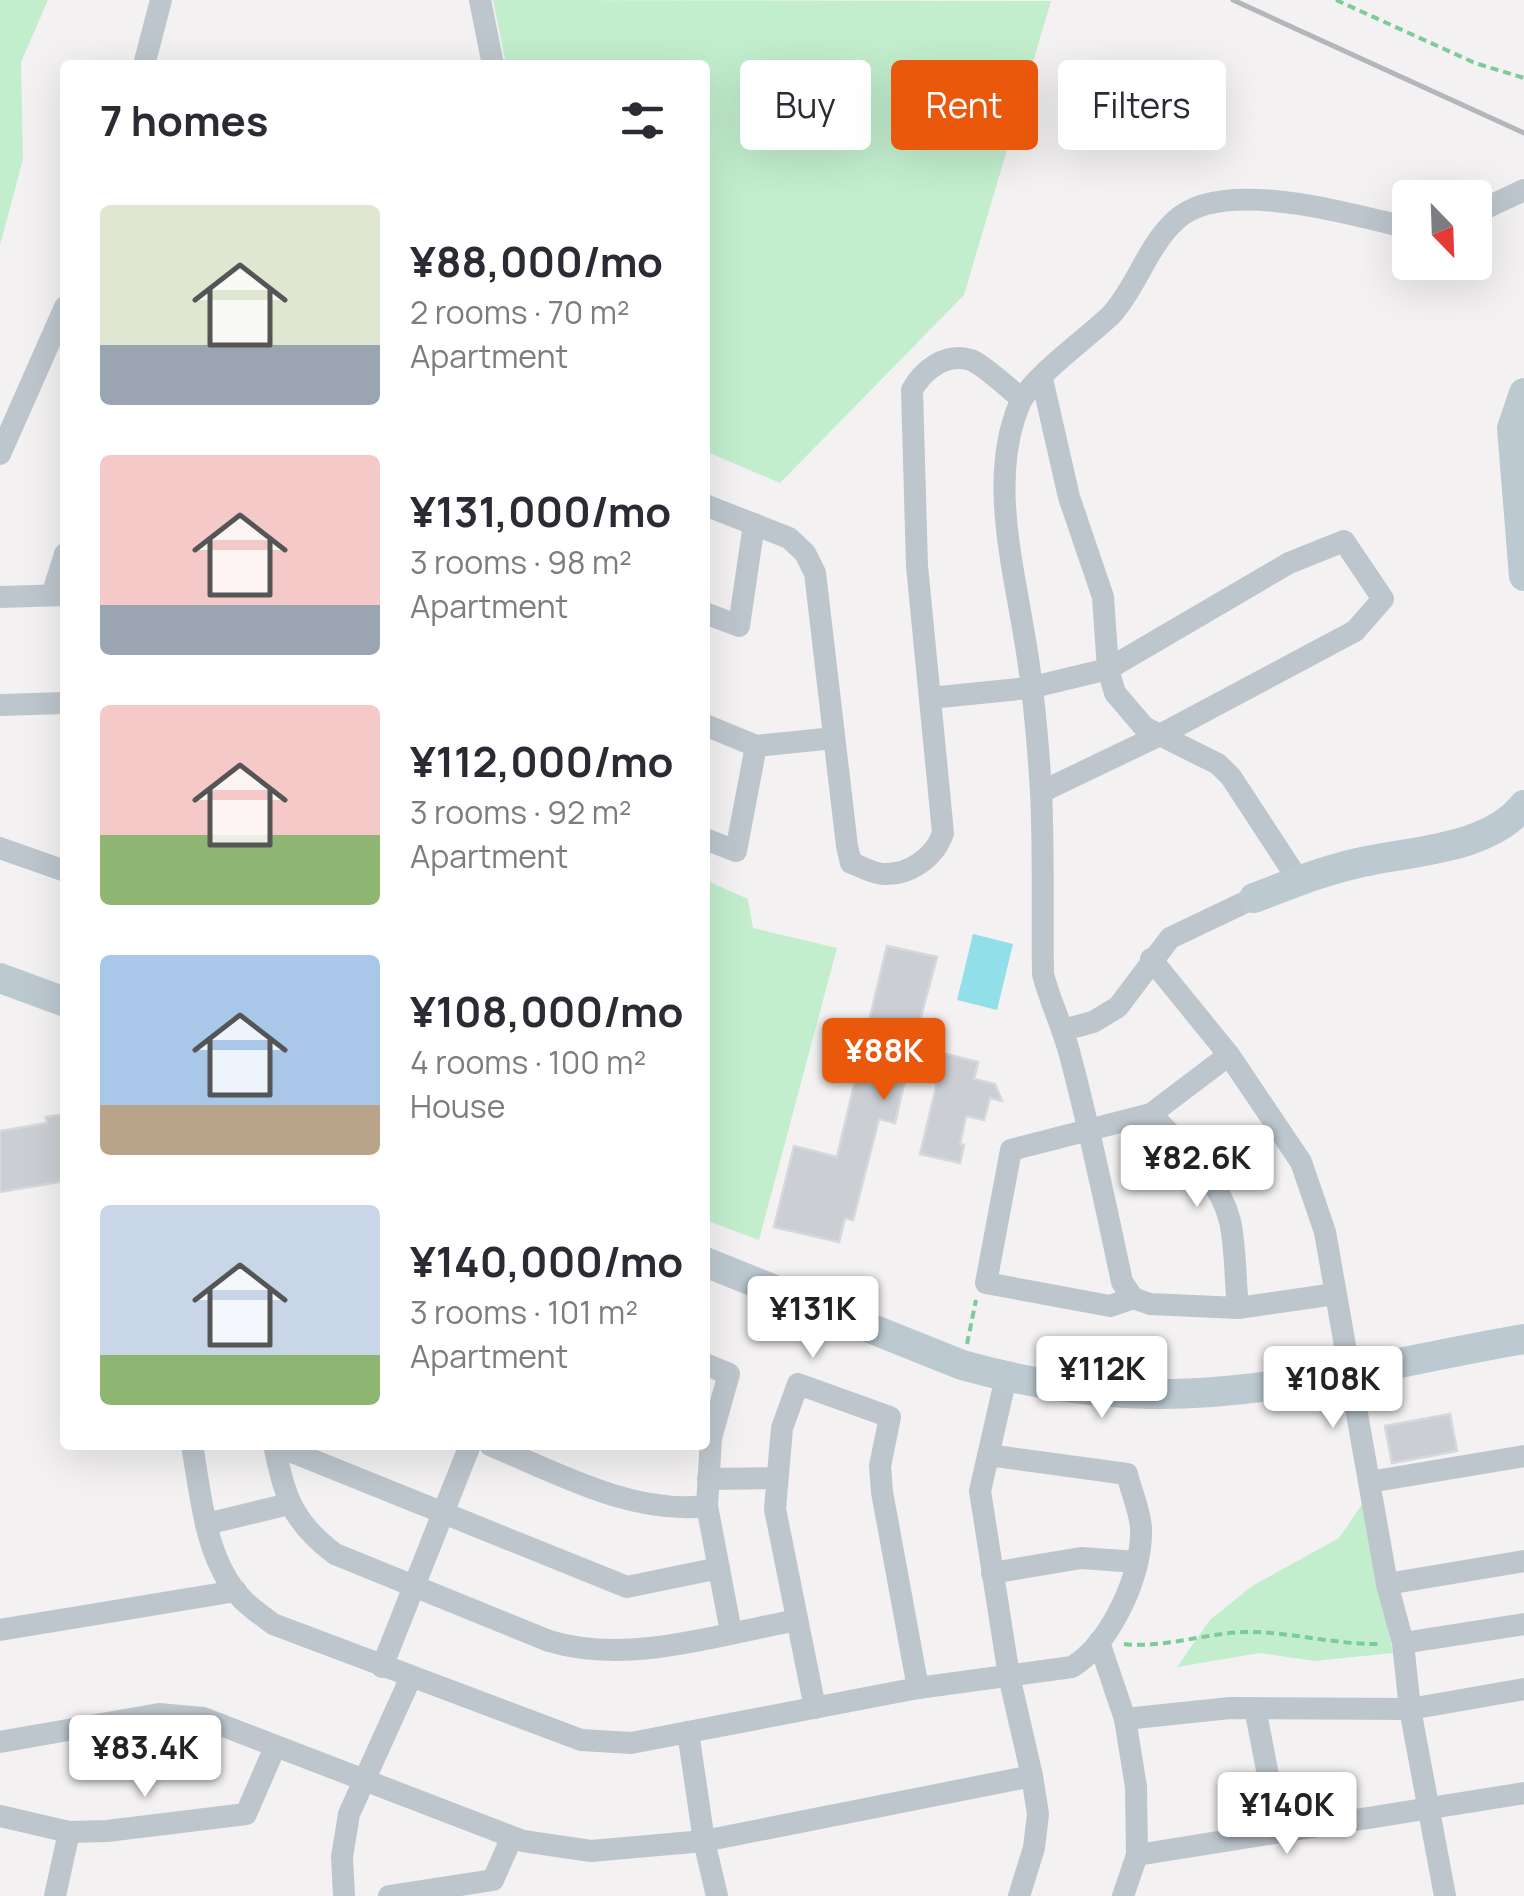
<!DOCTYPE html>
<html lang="en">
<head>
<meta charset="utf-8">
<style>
  :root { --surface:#fff; --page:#f2f2f3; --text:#2b2b33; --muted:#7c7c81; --accent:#ea580c }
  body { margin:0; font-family:Manrope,sans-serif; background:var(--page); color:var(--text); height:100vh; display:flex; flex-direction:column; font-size:38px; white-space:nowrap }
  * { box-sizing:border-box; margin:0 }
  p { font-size:32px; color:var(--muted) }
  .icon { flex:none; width:55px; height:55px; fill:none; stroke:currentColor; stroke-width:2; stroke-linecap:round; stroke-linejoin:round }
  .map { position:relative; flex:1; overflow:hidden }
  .sheet { position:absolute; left:60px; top:60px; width:650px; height:1390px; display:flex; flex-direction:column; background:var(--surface); border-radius:10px; box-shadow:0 10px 40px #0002 }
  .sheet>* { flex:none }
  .hud { position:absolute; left:740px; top:60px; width:632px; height:90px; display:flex; gap:20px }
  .needle { width:65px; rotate:157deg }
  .fabs { position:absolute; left:1392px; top:180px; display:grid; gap:20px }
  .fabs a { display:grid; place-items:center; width:100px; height:100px; border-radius:10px; background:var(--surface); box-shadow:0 10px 40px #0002; font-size:50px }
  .price { position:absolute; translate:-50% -85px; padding:0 22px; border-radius:10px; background:#fff; color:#222; font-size:32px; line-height:65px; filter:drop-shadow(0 2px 5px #0008) }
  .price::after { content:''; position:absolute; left:50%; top:60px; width:30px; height:22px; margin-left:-15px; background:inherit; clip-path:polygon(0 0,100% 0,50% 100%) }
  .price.active { background:var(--accent); color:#fff }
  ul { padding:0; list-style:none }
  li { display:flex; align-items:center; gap:30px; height:250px; padding:0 40px }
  li span { display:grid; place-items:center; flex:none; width:280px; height:200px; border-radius:10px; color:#555 }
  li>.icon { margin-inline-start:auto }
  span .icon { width:120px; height:120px; fill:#fffc; stroke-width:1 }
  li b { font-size:42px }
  h2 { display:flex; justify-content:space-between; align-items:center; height:120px; padding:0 40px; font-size:42px }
  .chip { padding:0 35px; border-radius:10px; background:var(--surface); box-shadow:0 10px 40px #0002; font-size:35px; line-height:90px }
  .chip.active { background:var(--accent); color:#fff }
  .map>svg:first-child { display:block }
  .green { fill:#c2eece }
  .water { fill:#91e0e9 }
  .building { fill:#cbced3; stroke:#d5d8dc; stroke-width:2.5 }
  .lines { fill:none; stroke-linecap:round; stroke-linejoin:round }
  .path { stroke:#7bcb9b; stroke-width:4; stroke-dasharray:8 5; stroke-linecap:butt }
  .street { stroke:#bdc6cd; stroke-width:22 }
  .secondary { stroke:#bdc9d1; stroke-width:30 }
  .rail { stroke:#b3b7bb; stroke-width:5 }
</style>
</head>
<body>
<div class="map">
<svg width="1524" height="1896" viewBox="0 0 1524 1896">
  <rect width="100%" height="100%" fill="#f3f1f1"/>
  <g class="green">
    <path d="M 0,0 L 48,0 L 21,62 L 23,159 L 0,245 Z"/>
    <path d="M 493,0 L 1051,1 L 964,295 L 780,483 L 705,451 L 705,65 L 506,65 Z"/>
    <path d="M 705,880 L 748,899 L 753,928 L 837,948 L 759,1240 L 705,1220 Z"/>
    <path d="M 1365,1500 L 1393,1653 L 1315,1661 L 1260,1653 L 1177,1667 L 1210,1620 L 1252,1586 L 1339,1538 Z"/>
  </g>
  <path class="water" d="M 973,934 L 1013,944 L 997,1010 L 957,1000 Z"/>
  <g class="building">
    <path d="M 887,946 L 937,957 L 913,1046 L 978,1062 L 974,1079 L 995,1084 L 1002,1101 L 990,1098 L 984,1120 L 966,1116 L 960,1144 L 964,1145 L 960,1163 L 920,1154 L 937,1083 L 906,1075 L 895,1123 L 879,1119 L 853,1220 L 845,1218 L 839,1242 L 774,1227 L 794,1146 L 837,1157 Z"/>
    <path d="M 65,1114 L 65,1181 L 0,1192 L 0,1131 L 47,1123 L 46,1117 Z"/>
    <path d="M 1450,1414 L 1457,1451 L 1392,1463 L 1385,1426 Z"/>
  </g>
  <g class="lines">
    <g class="path">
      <path d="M 1336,0 L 1475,63 L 1524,78"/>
      <path d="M 967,1344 L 976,1300"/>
      <path d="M 1124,1644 C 1168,1649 1212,1630 1257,1632 C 1299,1634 1340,1645 1382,1644"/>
    </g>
    <g class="street">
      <path d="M 480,0 L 493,65"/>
      <path d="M 144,65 L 161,0"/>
      <path d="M 1475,213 L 1524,190"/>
      <path d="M 1042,379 L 1069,497 L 1103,597 L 1108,669 L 1115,693 L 1144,727 L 1218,764 L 1231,777 L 1299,881"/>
      <path d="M 0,454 L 65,307"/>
      <path d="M 705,505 L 789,538 L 805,553 L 815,573 L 847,846 L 851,863 C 861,866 873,874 884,874 C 910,875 935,857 943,833 L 917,566 L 912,390 C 923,370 946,352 971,360 C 984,365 1009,389 1022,399"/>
      <path d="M 52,595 L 65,554"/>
      <path d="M 0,597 L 65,595"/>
      <path d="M 705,613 L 739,626 L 754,524"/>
      <path d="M 930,698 L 1029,688 L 1108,669 L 1289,563 L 1344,541 L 1383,599 L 1355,631 L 1160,735 L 1041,792"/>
      <path d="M 0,705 L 65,703"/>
      <path d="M 705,725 L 756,746 L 834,738"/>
      <path d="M 705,839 L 736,851 L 756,746"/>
      <path d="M 0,848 L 65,871"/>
      <path d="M 1151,959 L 1229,1055 L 1301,1162 L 1325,1232 L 1387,1584 L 1403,1643 L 1410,1709 L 1445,1896"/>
      <path d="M 1063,1030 L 1093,1022 L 1118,1007 L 1170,938 L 1254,898"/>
      <path d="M 1229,1055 L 1151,1114 L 1011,1150 L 986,1283 L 1110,1306 L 1133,1298 L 1150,1304 L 1238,1308 L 1335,1294"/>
      <path d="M 1151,1114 C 1180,1145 1219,1177 1230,1221 C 1236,1249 1235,1280 1238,1308"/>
      <path d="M 1133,1298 L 1122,1282 C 1106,1206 1090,1130 1070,1055 C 1063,1027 1050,1002 1043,974 C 1042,914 1044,853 1041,792 C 1038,741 1033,685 1024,634 C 1012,561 989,474 1020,403 C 1032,377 1090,336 1112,314 C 1137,286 1148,245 1176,220 C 1223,176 1352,215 1410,228"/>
      <path d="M 705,1364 L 729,1374 L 711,1438 L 707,1506 L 731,1632"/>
      <path d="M 1006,1377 L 980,1491 L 1009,1676 L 1032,1776 L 1038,1814 L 1034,1848 L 1019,1896"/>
      <path d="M 192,1445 C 201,1496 205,1561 243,1600 C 252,1609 263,1616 273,1624 L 581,1740 L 631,1743 L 918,1688 L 1072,1667 C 1111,1643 1143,1574 1141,1528 C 1140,1511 1131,1491 1127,1474 L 988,1455"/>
      <path d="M 274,1445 C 285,1496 291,1521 335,1554 L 549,1641 C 629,1665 717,1635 797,1620"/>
      <path d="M 275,1445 L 627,1587 L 719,1568"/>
      <path d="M 490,1445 C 557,1473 632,1515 707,1506"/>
      <path d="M 708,1479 L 776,1478"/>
      <path d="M 1369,1482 L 1524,1456"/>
      <path d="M 206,1524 L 289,1504"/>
      <path d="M 992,1573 L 1081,1558 L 1137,1562"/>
      <path d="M 1387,1584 L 1524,1561"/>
      <path d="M 0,1630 L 236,1591"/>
      <path d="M 1099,1642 L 1125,1719 L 1136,1787 L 1137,1855 L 1123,1896"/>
      <path d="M 1403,1643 L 1524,1624"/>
      <path d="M 382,1667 L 470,1445"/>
      <path d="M 815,1708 L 775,1509 L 782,1428 L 798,1384 L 890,1417 L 880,1466 L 882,1492 L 918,1688"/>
      <path d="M 1255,1708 L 1279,1832"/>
      <path d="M 1125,1719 L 1230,1708 L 1410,1709 L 1524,1689"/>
      <path d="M 688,1732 L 704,1841 L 717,1896"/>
      <path d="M 0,1742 L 159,1714 L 203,1718 L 523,1841 L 591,1851 L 704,1841 L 1032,1776"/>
      <path d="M 0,1816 L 69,1832 L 107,1831 L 246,1814 L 275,1747"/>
      <path d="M 1137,1855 L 1524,1793"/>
      <path d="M 55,1896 L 69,1832"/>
      <path d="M 344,1896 L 342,1857 L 349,1814 L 411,1677"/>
      <path d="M 389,1896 L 493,1880 L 512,1837"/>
    </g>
    <g class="secondary">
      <path d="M 1524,393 L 1512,428 L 1524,576"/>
      <path d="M 1254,898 C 1288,885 1322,871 1358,863 C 1409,851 1489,850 1524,805"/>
      <path d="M 0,978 L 65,1002"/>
      <path d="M 705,1262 L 962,1365 C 1023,1382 1087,1393 1151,1394 C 1274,1396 1404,1359 1524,1339"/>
    </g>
    <path class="rail" d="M 1233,0 L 1524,133"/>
  </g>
</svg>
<div class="fabs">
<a><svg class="needle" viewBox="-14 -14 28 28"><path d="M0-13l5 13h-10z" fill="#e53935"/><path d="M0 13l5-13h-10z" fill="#7c7c81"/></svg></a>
</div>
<b class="price active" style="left:884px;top:1103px">¥88K</b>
<b class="price" style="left:1197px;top:1210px">¥82.6K</b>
<b class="price" style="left:813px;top:1361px">¥131K</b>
<b class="price" style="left:1102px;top:1421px">¥112K</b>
<b class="price" style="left:1333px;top:1431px">¥108K</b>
<b class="price" style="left:145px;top:1800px">¥83.4K</b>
<b class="price" style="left:1287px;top:1857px">¥140K</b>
<div class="hud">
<a class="chip">Buy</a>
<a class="chip active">Rent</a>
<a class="chip">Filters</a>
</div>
<section class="sheet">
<h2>7 homes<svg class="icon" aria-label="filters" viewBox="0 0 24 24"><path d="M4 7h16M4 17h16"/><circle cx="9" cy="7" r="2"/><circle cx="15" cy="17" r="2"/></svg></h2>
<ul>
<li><span style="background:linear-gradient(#dfe7d0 70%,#9aa5b1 0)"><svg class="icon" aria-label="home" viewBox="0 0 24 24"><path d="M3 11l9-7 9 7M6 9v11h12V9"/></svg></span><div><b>¥88,000/mo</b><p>2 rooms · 70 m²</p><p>Apartment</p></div></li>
<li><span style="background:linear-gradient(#f6c9c9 75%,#9aa5b1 0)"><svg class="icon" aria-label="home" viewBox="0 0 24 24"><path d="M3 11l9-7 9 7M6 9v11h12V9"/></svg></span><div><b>¥131,000/mo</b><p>3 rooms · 98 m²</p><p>Apartment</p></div></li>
<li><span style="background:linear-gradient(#f6c9c9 65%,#8fb573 0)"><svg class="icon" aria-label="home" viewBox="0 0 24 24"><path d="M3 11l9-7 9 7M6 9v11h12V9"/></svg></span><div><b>¥112,000/mo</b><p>3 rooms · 92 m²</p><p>Apartment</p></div></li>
<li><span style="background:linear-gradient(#a9c7e8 75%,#b9a48a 0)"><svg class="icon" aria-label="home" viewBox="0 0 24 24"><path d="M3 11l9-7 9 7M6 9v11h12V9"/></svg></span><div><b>¥108,000/mo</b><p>4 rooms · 100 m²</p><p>House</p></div></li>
<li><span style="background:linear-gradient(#c9d6e8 75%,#8fb573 0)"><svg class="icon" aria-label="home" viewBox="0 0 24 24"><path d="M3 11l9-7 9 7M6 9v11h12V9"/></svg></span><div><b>¥140,000/mo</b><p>3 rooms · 101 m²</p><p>Apartment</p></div></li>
</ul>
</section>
</div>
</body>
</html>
